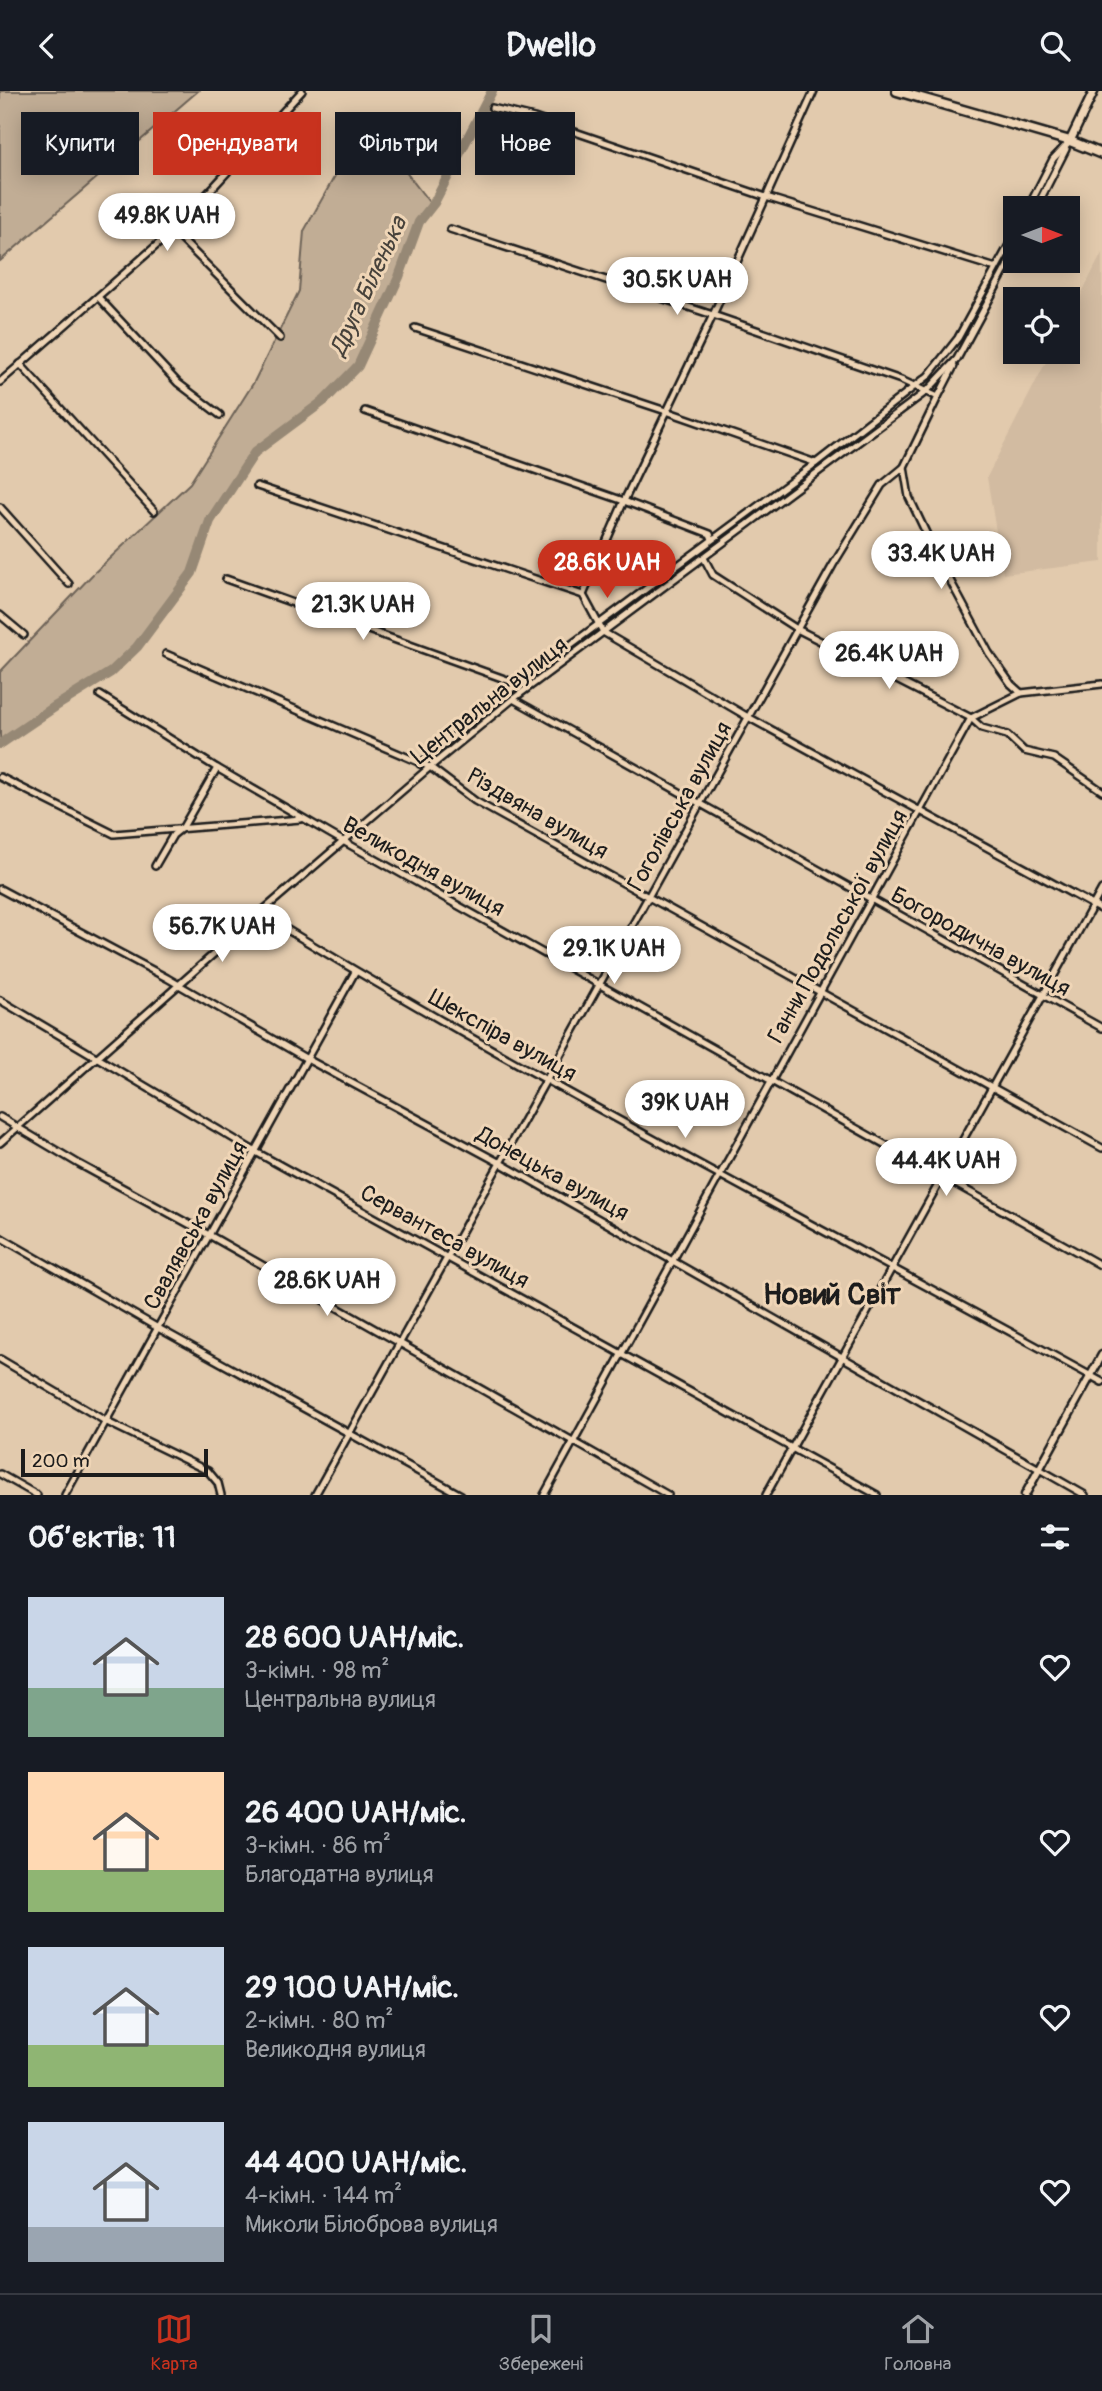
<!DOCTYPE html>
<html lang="uk">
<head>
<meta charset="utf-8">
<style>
  :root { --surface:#171b24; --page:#20242c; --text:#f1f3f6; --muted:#9ea1a6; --line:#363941; --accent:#c8321e }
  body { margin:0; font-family:Pangolin,sans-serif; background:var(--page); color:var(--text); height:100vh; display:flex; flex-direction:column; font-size:26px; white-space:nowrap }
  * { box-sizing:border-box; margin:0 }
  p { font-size:23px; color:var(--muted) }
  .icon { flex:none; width:38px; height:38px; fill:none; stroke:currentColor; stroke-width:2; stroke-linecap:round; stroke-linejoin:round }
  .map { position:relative; height:1404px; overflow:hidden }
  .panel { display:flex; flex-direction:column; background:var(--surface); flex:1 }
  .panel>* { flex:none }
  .hud { position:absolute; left:21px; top:21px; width:700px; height:63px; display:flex; gap:14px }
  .needle { width:46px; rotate:90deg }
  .controls { position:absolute; left:1003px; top:105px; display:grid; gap:14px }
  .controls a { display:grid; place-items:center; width:77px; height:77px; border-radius:0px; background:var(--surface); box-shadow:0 4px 18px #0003; font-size:35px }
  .scale { position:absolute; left:21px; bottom:18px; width:187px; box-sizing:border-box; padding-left:7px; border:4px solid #1c1c1c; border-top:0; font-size:19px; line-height:24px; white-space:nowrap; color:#1c1c1c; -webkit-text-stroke:5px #efd5b6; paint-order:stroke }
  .price { position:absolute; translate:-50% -60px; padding:0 16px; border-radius:24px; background:#fff; color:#222; font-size:23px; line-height:46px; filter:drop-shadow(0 2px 4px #0008) }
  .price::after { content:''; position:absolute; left:50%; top:42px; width:21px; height:16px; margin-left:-10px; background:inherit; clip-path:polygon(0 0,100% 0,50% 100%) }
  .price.current { background:var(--accent); color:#fff }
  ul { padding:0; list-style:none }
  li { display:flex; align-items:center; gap:21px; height:175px; padding:0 28px }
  li span { display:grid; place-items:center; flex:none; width:196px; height:140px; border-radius:0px; color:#555 }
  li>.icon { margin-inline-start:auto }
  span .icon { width:84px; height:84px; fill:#fffc; stroke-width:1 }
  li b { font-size:30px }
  h2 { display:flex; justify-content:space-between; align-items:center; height:84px; padding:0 28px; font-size:30px }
  .tag { padding:0 24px; border-radius:0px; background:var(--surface); box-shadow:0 4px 18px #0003; font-size:24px; line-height:63px }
  .tag.current { background:var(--accent); color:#fff }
  header { display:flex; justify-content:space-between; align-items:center; height:91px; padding:0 28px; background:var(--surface); font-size:32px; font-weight:700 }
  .dock { display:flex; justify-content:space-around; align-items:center; height:98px; border-top:2px solid var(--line); background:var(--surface); font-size:19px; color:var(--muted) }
  .dock a { display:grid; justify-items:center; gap:4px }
  .dock .current { color:var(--accent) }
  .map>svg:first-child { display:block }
  .built { fill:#d2bba1 }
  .green { fill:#c1ad95; stroke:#6e6458; stroke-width:2 }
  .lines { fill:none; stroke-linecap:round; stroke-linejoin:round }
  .river { stroke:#968875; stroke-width:10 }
  .minor-casing { stroke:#1c1c1c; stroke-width:10 }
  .tertiary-casing { stroke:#1c1c1c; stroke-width:11 }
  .secondary-casing { stroke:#1c1c1c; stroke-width:12 }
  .primary-casing { stroke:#1c1c1c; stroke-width:13 }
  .minor { stroke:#efd5b6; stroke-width:5 }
  .tertiary { stroke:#efd5b6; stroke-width:6 }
  .secondary { stroke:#efd5b6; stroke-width:7 }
  .primary { stroke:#efd5b6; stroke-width:8 }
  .labels { text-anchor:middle; stroke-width:6; stroke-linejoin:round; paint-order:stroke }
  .street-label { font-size:23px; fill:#1c1c1c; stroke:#efd5b6 }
  .water-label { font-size:24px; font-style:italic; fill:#47423b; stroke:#efd5b6 }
  .district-label { font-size:30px; font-weight:bold; fill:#1c1c1c; stroke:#efd5b6 }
</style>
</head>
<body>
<header><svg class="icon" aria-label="back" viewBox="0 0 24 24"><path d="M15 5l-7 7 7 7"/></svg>Dwello<svg class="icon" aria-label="search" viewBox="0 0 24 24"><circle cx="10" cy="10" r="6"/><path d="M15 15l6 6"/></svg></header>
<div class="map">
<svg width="1102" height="1404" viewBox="0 0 1102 1404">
  <rect width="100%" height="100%" fill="#e2caad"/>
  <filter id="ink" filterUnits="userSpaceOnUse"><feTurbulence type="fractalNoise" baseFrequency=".0143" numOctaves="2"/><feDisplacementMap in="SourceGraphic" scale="14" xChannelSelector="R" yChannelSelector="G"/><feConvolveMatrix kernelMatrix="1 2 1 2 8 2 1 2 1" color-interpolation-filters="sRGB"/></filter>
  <g filter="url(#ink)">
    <path class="built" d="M 1102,162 L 1102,471 L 1003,483 L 987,386 L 1051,261 L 1068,261 L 1068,229 Z"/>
    <g class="green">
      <path d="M 0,0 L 198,0 L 0,170 Z"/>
      <path d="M 365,28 L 432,115 L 419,131 L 399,186 L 358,275 L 325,309 L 255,361 L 210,430 L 192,482 L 137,556 L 111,581 L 56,615 L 0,653 L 0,581 L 93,483 L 190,392 L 254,291 L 299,200 L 304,140 L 345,67 L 349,32 Z"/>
    </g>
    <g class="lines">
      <path class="river" d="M 0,653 L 56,615 L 111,581 L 137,556 L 192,482 L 210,430 L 255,361 L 325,309 L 358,275 L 399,186 L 419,131 L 434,112 L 492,0"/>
      <defs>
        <g id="minor">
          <path d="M 492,17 L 534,27 L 766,106 L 996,177"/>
          <path d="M 1028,117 L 1053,68 L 1070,50"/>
          <path d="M 1036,117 L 1066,58"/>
          <path d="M 173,140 L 280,247"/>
          <path d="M 98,206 L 178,292 L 220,324"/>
          <path d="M 415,237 L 666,320 L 816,372"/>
          <path d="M 20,273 L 154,420"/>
          <path d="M 0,291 L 173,140 L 302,0"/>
          <path d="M 938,306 L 954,275"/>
          <path d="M 365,320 L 624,410 L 710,443 L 712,448"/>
          <path d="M 904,376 L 909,406 L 937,465 L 989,562 L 1011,593 L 1021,602"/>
          <path d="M 257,395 L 583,504 L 603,541"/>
          <path d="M 0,416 L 69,493"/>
          <path d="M 704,467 L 713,484 L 797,538 L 971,627 L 982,637 L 1007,644 L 1024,660 L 1054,667 L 1102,700"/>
          <path d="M 226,488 L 513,591 L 515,595"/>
          <path d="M 583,504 L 624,410 L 713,224 L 814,0"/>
          <path d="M 0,524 L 24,544"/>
          <path d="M 603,541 L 748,626 L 1102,819"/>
          <path d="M 166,563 L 430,676 L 475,710 L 1102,1057"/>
          <path d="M 100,604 L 217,677 L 334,745 L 1102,1175"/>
          <path d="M 513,608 L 1102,937"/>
          <path d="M 420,673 L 515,595 L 816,372 L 928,285 L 958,247 L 1015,143"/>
          <path d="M 0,686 L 114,743 L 301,728"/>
          <path d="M 155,775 L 173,744 L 183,736 L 217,677"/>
          <path d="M 0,798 L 167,887 L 307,968 L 500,1072 L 1085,1404"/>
          <path d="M 260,822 C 533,990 821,1136 1102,1291"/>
          <path d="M 0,909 L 256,1061 L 877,1404"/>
          <path d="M 0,1026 L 79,1073 L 209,1144 L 668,1404"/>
          <path d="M 0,1052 L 260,822 L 430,676 L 513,608 L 927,300 L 957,268 L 1015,161"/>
          <path d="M 0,1146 L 158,1237 L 461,1404"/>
          <path d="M 0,1268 L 107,1331 L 208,1380 L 218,1392 L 221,1404"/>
          <path d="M 0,1383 L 37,1404"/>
          <path d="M 65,1404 L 355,881"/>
          <path d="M 315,1404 L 833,474 L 882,394 L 904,376 L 938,306 L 901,289 L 713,224 L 450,138"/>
          <path d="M 544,1404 L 971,627 L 1021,602 L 1102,593"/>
          <path d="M 766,1404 L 1102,798"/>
        </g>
        <path id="tertiary" d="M 1025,1404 L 1102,1264"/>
        <path id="secondary" d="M 1070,50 L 1094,0"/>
        <path id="primary" d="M 897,0 L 1070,50 L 1102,63"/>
      </defs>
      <use href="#minor" class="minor-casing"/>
      <use href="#tertiary" class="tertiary-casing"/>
      <use href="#secondary" class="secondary-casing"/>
      <use href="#primary" class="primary-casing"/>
      <use href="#minor" class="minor"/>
      <use href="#tertiary" class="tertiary"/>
      <use href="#secondary" class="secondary"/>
      <use href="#primary" class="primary"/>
    </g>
  </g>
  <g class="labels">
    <g class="street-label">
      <text transform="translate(489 609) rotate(-38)" y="8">Центральна вулиця</text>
      <text transform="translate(679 715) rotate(-61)" y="8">Гоголівська вулиця</text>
      <text transform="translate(538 722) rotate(30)" y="8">Різдвяна вулиця</text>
      <text transform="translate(424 775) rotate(29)" y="8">Великодня вулиця</text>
      <text transform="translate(837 835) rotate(-61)" y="8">Ганни Подольської вулиця</text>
      <text transform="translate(981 850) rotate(29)" y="8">Богородична вулиця</text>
      <text transform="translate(503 944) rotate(29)" y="8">Шекспіра вулиця</text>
      <text transform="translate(553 1082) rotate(29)" y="8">Донецька вулиця</text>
      <text transform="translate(195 1134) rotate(-61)" y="8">Свалявська вулиця</text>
      <text transform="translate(445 1145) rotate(29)" y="8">Сервантеса вулиця</text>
    </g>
    <g class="water-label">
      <text transform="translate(368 195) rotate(-65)" y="8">Друга Біленька</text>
    </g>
    <g class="district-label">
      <text x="832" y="1213">Новий Світ</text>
    </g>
  </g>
</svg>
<div class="controls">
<a><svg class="needle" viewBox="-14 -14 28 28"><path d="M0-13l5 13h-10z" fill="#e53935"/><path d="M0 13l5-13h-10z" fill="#9ea1a6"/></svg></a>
<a><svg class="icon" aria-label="locate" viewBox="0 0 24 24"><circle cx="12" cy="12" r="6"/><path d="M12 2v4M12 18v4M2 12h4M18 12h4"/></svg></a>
</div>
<div class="scale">200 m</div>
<b class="price" style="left:167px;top:162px">49.8K UAH</b>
<b class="price" style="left:677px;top:226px">30.5K UAH</b>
<b class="price" style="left:941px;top:500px">33.4K UAH</b>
<b class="price current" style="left:607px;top:509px">28.6K UAH</b>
<b class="price" style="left:363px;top:551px">21.3K UAH</b>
<b class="price" style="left:889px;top:600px">26.4K UAH</b>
<b class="price" style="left:222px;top:873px">56.7K UAH</b>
<b class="price" style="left:614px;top:895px">29.1K UAH</b>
<b class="price" style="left:685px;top:1049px">39K UAH</b>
<b class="price" style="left:946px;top:1107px">44.4K UAH</b>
<b class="price" style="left:327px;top:1227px">28.6K UAH</b>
<div class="hud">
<a class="tag">Купити</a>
<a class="tag current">Орендувати</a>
<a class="tag">Фільтри</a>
<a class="tag">Нове</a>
</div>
</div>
<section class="panel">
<h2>Об’єктів: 11<svg class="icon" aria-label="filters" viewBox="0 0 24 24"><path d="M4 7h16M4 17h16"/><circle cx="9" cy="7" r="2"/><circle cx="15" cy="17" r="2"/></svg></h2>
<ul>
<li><span style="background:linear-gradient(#c9d6e8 65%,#7fa58c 0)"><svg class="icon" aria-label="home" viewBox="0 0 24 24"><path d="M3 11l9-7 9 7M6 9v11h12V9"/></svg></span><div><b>28 600 UAH/міс.</b><p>3-кімн. · 98 m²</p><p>Центральна вулиця</p></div><svg class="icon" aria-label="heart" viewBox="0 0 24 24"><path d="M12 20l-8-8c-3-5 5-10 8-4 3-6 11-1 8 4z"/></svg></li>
<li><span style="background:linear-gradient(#ffd9b3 70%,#8fb573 0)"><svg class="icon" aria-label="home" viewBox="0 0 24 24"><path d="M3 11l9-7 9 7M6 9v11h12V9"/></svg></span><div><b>26 400 UAH/міс.</b><p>3-кімн. · 86 m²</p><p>Благодатна вулиця</p></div><svg class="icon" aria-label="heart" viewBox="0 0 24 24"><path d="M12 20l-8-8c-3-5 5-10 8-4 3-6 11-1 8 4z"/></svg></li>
<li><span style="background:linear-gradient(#c9d6e8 70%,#8fb573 0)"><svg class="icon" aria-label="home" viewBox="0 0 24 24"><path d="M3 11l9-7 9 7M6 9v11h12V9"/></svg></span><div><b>29 100 UAH/міс.</b><p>2-кімн. · 80 m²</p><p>Великодня вулиця</p></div><svg class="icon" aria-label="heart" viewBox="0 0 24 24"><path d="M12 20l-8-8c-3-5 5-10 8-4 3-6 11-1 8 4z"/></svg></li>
<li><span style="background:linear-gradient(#c9d6e8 75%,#9aa5b1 0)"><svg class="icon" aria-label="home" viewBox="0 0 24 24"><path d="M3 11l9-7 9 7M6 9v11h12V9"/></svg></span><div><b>44 400 UAH/міс.</b><p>4-кімн. · 144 m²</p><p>Миколи Білоброва вулиця</p></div><svg class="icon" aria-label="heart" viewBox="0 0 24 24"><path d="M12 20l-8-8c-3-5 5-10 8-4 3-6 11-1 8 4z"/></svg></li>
</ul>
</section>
<nav class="dock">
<a class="current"><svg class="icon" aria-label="map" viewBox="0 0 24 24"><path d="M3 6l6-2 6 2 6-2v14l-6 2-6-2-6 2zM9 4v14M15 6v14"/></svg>Карта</a>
<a><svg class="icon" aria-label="saved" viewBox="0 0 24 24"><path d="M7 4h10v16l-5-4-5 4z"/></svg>Збережені</a>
<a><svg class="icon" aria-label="home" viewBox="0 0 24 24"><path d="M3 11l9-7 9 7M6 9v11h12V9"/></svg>Головна</a>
</nav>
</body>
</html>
